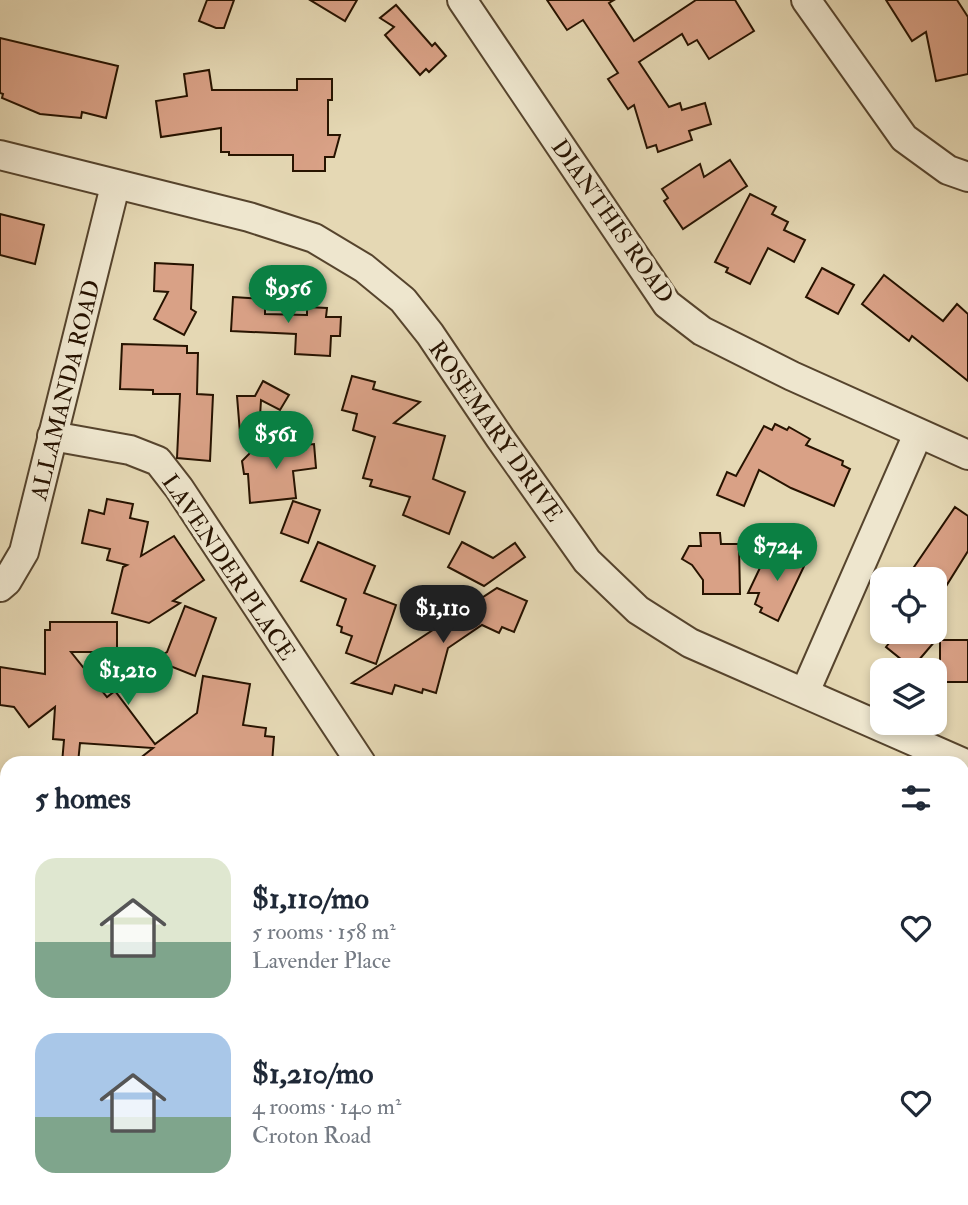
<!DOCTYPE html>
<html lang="en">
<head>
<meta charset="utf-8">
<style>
  :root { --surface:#fff; --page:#f2f2f3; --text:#1f2937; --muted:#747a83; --accent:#0b8043 }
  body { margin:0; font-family:"IM FELL Double Pica",serif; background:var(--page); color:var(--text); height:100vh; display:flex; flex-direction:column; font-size:26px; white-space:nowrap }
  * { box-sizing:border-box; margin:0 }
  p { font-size:23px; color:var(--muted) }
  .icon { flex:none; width:38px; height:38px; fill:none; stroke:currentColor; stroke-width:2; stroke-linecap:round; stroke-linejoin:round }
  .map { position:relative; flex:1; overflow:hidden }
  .details { position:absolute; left:0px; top:756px; width:970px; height:450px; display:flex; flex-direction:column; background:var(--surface); border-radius:21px 21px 0 0; box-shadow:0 4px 10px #0003 }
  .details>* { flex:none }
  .controls { position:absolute; left:870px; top:567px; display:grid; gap:14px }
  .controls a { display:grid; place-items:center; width:77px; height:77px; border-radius:14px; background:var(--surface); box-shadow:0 4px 10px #0003; font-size:35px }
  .price { position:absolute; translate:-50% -60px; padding:0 16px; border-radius:24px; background:var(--accent); color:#fff; font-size:23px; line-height:46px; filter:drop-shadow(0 2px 4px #0008) }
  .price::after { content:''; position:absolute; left:50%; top:42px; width:21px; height:16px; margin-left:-10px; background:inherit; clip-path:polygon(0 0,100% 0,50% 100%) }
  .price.current { background:#222; color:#fff }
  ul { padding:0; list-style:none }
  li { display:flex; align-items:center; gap:21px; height:175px; padding:0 35px }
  li span { display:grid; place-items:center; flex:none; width:196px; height:140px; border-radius:21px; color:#555 }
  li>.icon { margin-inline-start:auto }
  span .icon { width:84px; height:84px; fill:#fffc; stroke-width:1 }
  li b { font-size:30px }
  h2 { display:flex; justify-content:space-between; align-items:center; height:84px; padding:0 35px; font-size:30px }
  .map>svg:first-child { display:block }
  .building { fill:#d9a186; stroke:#271300; stroke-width:2 }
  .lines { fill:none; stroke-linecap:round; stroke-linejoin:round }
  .minor-casing { stroke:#56442d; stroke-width:32 }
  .minor { stroke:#eee6ce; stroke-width:28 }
  .labels { text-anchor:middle; stroke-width:7; stroke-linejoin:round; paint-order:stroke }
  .street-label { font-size:23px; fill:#271300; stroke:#eee6ce }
</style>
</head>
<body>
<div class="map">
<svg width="968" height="1205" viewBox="0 0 968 1205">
  <rect width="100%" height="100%" fill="#e5d8b4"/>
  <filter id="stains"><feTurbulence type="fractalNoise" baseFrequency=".00286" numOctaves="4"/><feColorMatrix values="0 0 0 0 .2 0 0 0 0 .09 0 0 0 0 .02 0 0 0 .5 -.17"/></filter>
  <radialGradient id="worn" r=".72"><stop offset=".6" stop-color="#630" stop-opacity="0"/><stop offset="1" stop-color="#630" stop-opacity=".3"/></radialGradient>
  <g class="building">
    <path d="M 207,0 L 234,0 L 224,28 L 216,28 L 199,21 Z"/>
    <path d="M 310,0 L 357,0 L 345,21 Z"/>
    <path d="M 547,0 L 614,0 L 609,3 L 634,41 L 696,0 L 735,0 L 754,31 L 709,59 L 697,40 L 688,45 L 682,34 L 639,62 L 669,107 L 680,103 L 682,110 L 705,103 L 711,124 L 689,131 L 692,140 L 658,152 L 656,145 L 647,148 L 634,105 L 628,109 L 608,79 L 618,73 L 583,20 L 567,30 Z"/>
    <path d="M 886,0 L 957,0 L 968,17 L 968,74 L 936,81 L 926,32 L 912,41 Z"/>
    <path d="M 396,5 L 432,46 L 435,43 L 446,56 L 429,72 L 426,69 L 420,75 L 385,35 L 394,27 L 380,18 Z"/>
    <path d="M 0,38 L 118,66 L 106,118 L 82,112 L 81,118 L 40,114 L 2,98 L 3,94 L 0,93 Z"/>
    <path d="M 209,70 L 212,90 L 297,90 L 297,79 L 332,79 L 332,100 L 328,100 L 328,135 L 340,135 L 334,157 L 325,157 L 325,171 L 293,171 L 293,155 L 229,155 L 229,152 L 221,152 L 221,128 L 161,137 L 156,101 L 187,96 L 184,74 Z"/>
    <path d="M 730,160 L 747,186 L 683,229 L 664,201 L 668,198 L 662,189 L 700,164 L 704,177 Z"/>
    <path d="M 750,194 L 776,207 L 772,214 L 788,222 L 784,230 L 805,240 L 794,262 L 768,248 L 750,284 L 726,272 L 728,268 L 715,262 Z"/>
    <path d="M 0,214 L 44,225 L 35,264 L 0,255 Z"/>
    <path d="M 155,263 L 193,265 L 191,309 L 196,312 L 184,335 L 154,319 L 168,292 L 154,291 Z"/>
    <path d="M 822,268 L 854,285 L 838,314 L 806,297 Z"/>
    <path d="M 884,275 L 943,321 L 957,304 L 968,314 L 968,381 L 912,336 L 909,341 L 862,304 Z"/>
    <path d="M 233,297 L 265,299 L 265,314 L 307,315 L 307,307 L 327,308 L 326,317 L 341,317 L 340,336 L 331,336 L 330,356 L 295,354 L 296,334 L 231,331 Z"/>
    <path d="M 122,344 L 187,346 L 187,353 L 198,353 L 197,394 L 213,395 L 210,461 L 177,458 L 180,394 L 153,394 L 153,390 L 120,389 Z"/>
    <path d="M 352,376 L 375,382 L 373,389 L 420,402 L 394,423 L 445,436 L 433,479 L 465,492 L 449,534 L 403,515 L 410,497 L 370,486 L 372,480 L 363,478 L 375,437 L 353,430 L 357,414 L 342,410 Z"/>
    <path d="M 263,381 L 289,395 L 280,410 L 261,400 L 259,433 L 240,433 L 237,396 L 255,396 Z"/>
    <path d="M 775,424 L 787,430 L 789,427 L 810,439 L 806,445 L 843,461 L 842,465 L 850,469 L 834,506 L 791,488 L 759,470 L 744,506 L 717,495 L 727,472 L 736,476 L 764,426 L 772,430 Z"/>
    <path d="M 314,444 L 316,468 L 293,471 L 296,498 L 250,503 L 248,474 L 244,474 L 242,461 L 253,450 Z"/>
    <path d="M 107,499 L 133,504 L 130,518 L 148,522 L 141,556 L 174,536 L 204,580 L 173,601 L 180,603 L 149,623 L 112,613 L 123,567 L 127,565 L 107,560 L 110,549 L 82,543 L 89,510 L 104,514 Z"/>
    <path d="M 293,501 L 320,510 L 308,543 L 281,533 Z"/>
    <path d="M 955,507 L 968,516 L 968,551 L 943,591 L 934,585 L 934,579 L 926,579 L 912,570 Z"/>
    <path d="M 700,533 L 720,533 L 721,544 L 739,544 L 740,594 L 703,594 L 703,580 L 692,565 L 682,559 L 689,546 L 701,546 Z"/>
    <path d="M 318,542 L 375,566 L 364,593 L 396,605 L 376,664 L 346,653 L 352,636 L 341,632 L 342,627 L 337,625 L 346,599 L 301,581 Z"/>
    <path d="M 462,542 L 493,558 L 515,543 L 525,557 L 484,586 L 448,567 Z"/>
    <path d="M 785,550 L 807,560 L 778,621 L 760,612 L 762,608 L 755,604 L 759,593 L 748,593 L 767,553 L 781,560 Z"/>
    <path d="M 497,588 L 527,601 L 514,632 L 502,627 L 499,633 L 482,625 L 448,648 L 436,693 L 423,689 L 422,693 L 395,685 L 392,694 L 352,683 Z"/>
    <path d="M 185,606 L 216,618 L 195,676 L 165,664 L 168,658 L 162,655 L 167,652 Z"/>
    <path d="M 50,622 L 117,622 L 117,652 L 71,652 L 107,697 L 115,691 L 155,744 L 197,713 L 203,676 L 250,684 L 243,725 L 266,728 L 265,736 L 274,737 L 272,763 L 134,763 L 153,748 L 80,743 L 78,763 L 62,763 L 64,740 L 53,739 L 55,707 L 29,727 L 14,707 L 0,705 L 0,667 L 45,674 L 45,630 L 50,630 Z"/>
    <path d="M 898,632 L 934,632 L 928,640 L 936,640 L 912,668 L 886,647 Z"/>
    <rect x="940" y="640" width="28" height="42"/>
  </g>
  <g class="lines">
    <defs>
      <g id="minor">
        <path d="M 462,0 L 667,304 L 702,331 L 792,376 L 968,455"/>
        <path d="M 806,0 L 904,138 L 948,170 L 968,177"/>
        <path d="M 0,155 L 249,217 L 314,238 L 364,268 L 403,300 L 430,334 L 500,438 L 587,561 L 638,610 L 690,643 L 968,765"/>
        <path d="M 52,436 L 130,450 L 158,461 L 179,488 L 361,763"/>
        <path d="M 0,587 L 7,581 L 24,552 L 115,186"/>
        <path d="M 805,692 L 918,434"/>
        <path d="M 0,804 L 7,813"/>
        <path d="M 962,1091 L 968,1097"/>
        <path d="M 299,1199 L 304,1205"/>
        <path d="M 425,1205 L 434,1199"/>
      </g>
    </defs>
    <use href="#minor" class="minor-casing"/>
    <use href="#minor" class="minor"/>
  </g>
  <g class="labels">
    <g class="street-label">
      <text transform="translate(613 221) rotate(55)" y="8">DIANTHIS ROAD</text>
      <text transform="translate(65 390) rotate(-76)" y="8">ALLAMANDA ROAD</text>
      <text transform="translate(496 431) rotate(55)" y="8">ROSEMARY DRIVE</text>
      <text transform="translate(229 567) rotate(56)" y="8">LAVENDER PLACE</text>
    </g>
  </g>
  <rect width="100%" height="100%" filter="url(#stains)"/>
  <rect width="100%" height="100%" fill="url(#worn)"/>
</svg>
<div class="controls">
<a><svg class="icon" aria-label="locate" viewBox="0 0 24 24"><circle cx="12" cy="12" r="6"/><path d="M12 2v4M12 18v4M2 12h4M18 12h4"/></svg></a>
<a><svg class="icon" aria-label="layers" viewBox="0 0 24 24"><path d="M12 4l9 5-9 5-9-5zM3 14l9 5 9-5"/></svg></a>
</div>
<b class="price" style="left:288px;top:325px">$956</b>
<b class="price" style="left:276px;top:471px">$561</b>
<b class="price" style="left:777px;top:583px">$724</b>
<b class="price current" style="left:443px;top:645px">$1,110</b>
<b class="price" style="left:128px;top:707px">$1,210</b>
<section class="details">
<h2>5 homes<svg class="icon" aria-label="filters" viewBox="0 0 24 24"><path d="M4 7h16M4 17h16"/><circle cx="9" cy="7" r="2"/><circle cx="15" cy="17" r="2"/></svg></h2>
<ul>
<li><span style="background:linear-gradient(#dfe7d0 60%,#7fa58c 0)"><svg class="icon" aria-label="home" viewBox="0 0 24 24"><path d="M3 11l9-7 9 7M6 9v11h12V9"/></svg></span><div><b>$1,110/mo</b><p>5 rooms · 158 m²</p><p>Lavender Place</p></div><svg class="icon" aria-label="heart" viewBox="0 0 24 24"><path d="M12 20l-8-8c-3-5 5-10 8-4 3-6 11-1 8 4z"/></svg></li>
<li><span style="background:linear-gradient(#a9c7e8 60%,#7fa58c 0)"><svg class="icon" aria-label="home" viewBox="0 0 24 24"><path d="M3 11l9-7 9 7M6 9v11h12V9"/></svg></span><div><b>$1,210/mo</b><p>4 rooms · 140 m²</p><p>Croton Road</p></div><svg class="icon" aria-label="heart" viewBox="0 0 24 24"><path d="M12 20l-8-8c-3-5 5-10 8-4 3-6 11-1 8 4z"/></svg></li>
</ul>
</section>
</div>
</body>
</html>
